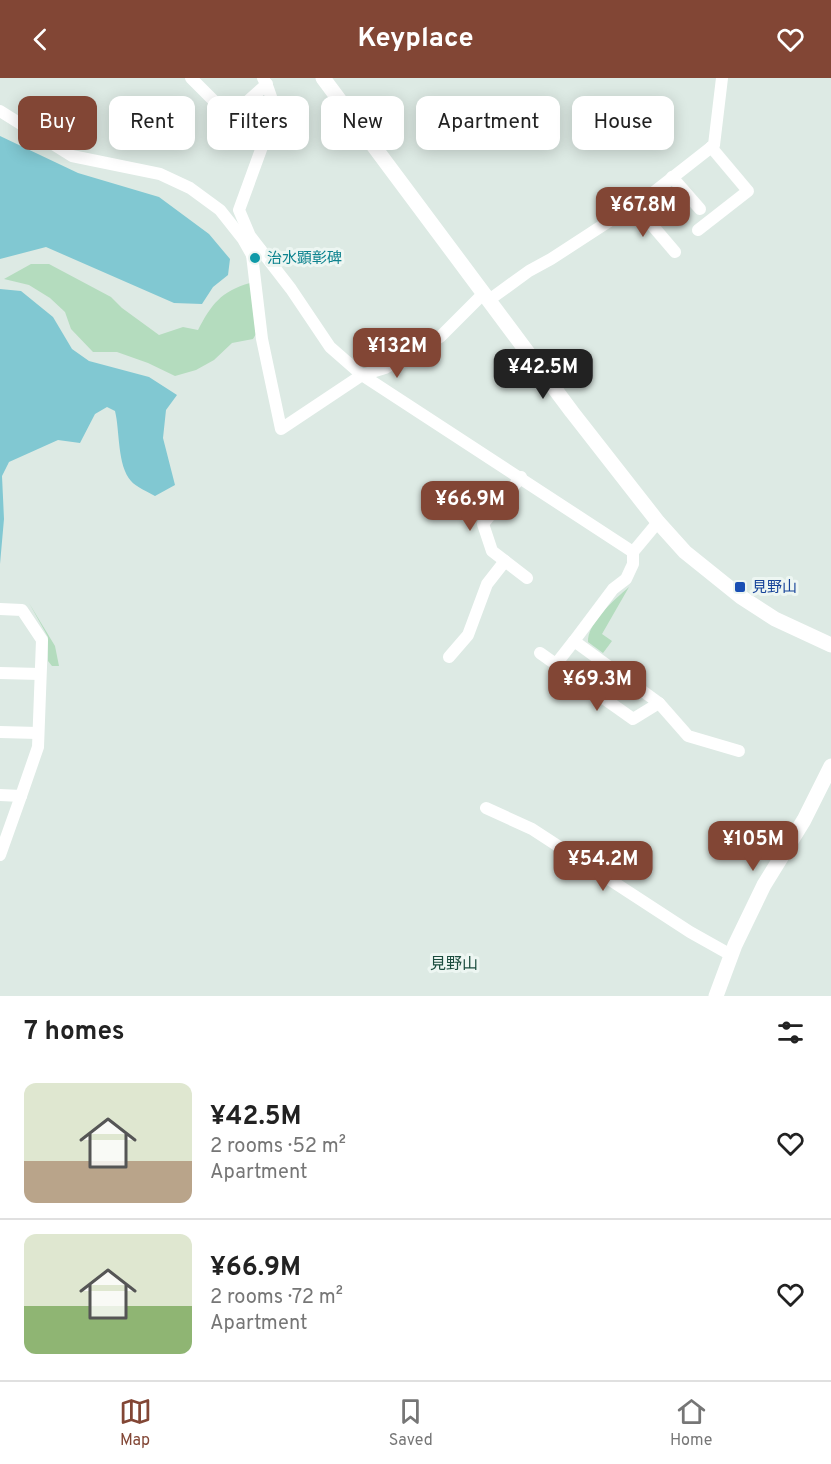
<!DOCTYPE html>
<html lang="en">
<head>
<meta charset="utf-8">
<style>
  :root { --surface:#fff; --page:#f6f6f6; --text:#222; --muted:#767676; --line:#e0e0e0; --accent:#824635 }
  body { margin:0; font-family:Overpass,"Noto Sans JP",sans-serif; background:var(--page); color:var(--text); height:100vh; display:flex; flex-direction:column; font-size:22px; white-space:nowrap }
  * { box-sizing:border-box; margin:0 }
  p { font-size:20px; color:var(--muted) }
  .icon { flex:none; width:33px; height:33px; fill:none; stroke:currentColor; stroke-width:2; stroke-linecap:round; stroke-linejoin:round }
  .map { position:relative; height:918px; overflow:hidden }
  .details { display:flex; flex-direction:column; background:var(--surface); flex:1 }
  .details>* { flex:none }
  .guide { position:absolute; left:18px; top:18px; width:795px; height:54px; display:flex; gap:12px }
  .price { position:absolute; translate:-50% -51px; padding:0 14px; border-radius:12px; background:var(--accent); color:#fff; font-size:20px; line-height:39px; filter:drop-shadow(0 2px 3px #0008) }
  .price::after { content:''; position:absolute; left:50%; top:36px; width:18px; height:14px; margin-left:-9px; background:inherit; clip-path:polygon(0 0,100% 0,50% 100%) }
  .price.selected { background:#222; color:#fff }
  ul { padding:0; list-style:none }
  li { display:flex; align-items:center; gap:18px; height:150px; padding:0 24px }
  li+li { border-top:2px solid var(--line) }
  li span { display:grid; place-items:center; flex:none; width:168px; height:120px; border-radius:12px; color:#555 }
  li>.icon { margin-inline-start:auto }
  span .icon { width:72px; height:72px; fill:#fffc; stroke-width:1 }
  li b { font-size:26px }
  h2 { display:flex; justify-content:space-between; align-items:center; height:72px; padding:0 24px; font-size:26px }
  .tag { padding:0 21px; border-radius:12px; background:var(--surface); box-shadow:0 3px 15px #0003; font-size:21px; line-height:54px }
  .tag.selected { background:var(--accent); color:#fff }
  header { display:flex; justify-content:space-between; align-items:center; height:78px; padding:0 24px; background:var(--accent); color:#fff; font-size:27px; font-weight:700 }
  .menu { display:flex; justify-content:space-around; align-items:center; height:84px; border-top:2px solid var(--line); background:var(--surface); font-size:16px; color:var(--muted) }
  .menu a { display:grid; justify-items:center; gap:3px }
  .menu .selected { color:var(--accent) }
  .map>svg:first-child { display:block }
  .green { fill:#b4dcbe }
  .water { fill:#81c8d2 }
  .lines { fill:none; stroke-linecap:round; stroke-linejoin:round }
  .minor { stroke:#fff; stroke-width:12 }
  .tertiary { stroke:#fff; stroke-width:15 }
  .culture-dot { fill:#0f9aa8; stroke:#edf6f2; stroke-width:2 }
  .transit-dot { fill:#1a4fb4; stroke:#edf6f2; stroke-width:2 }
  .labels { text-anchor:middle; stroke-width:6; stroke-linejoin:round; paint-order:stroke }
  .culture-label { font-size:15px; fill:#0d838f; stroke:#edf6f2; text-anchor:start }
  .transit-label { font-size:15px; fill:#164399; stroke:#edf6f2; text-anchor:start }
  .neighbourhood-label { font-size:16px; fill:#1a4c3e; stroke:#edf6f2 }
</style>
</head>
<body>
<header><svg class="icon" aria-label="back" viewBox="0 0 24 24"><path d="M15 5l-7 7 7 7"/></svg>Keyplace<svg class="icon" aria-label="heart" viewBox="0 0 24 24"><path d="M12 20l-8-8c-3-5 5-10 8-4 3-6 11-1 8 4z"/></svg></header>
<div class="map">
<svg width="831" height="918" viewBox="0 0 831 918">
  <rect width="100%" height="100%" fill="#ddeae4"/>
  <g class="green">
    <path d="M 31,186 L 49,186 L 111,219 L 122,230 L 159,257 L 183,249 L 198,252 C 211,227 221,213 250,205 L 256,256 L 253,261 L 232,265 L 214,282 L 196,292 L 175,298 L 148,285 L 117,274 L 93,274 L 71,251 L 65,234 L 50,220 L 29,207 L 4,201 Z"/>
    <path d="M 629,509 L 602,556 L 612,563 L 603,575 L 588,564 C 587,545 615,521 629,509 Z"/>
    <path d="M 29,525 L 55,568 L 59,588 L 52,588 L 48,583 L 48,559 Z"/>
  </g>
  <g class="water">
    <path d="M 0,58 L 78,95 L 159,119 L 209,156 L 230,181 L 228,197 L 213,209 L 202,226 L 174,225 L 46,169 L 0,181 Z"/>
    <path d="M 0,211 L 21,213 L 53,239 L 72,271 L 89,283 L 149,299 L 177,317 L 166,332 L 163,360 L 175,407 L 155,418 C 148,414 136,409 131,403 C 117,387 120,353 115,333 L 107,329 L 95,336 L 80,365 L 58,362 L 9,384 L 2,398 L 4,441 L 0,486 Z"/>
  </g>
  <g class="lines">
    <g class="minor">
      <path d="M 191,0 L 230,39 L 267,6"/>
      <path d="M 263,0 C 270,12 273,22 274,36 L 239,132 L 250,158 L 291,211 L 330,269 L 362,297 L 633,474"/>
      <path d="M 0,33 L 72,78 L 160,96 L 190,110 L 220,132 L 243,161 L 252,177"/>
      <path d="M 672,99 L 700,131"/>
      <path d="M 634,126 L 675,174"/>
      <path d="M 698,152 L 748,113 L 711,69"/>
      <path d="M 260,171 L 252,177 L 262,261 L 281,351 L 362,297 L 385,290 L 412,274 L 440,259 L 484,215"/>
      <path d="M 489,222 L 529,193 L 551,181 L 654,114 L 714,67 L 722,0"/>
      <path d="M 521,399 L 483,446 L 492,473 L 527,500"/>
      <path d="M 658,444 L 633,474 L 633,486 L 626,501 L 613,511 L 574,563 L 659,625 L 688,658 L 739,673"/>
      <path d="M 0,531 L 22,532 L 42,562 L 38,669 L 21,718 L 0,717"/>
      <path d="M 540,575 L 633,641 L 659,625"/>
      <path d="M 449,579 L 468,557 L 487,506 L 505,483"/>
      <path d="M 556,586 L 574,563"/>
      <path d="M 0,595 L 40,596"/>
      <path d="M 0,654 L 38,655"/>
      <path d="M 486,730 L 532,751 L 690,854 L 731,877"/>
      <path d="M 0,777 L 21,718"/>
    </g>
    <g class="tertiary">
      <path d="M 323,0 L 572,334 L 658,444 L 685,474 L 741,519 L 775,541 L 831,567"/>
      <path d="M 716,918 L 735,867 L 764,807 L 804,742 L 831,688"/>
    </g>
  </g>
  <circle class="culture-dot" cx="255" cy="180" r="6"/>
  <rect class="transit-dot" x="734" y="503" width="12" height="12" rx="3"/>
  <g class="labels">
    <g class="culture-label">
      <text x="267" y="185">治水顕彰碑</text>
    </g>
    <g class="transit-label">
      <text x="752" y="514">見野山</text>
    </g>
    <g class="neighbourhood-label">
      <text x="454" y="891">見野山</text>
    </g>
  </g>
</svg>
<b class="price" style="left:643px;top:160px">¥67.8M</b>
<b class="price" style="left:397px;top:301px">¥132M</b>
<b class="price selected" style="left:543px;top:322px">¥42.5M</b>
<b class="price" style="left:470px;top:454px">¥66.9M</b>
<b class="price" style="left:597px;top:634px">¥69.3M</b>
<b class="price" style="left:753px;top:794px">¥105M</b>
<b class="price" style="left:603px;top:814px">¥54.2M</b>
<div class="guide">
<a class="tag selected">Buy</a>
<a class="tag">Rent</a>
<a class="tag">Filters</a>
<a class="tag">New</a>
<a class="tag">Apartment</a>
<a class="tag">House</a>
</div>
</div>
<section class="details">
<h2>7 homes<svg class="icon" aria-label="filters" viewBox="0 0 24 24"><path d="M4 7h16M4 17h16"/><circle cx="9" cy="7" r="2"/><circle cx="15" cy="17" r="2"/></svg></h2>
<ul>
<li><span style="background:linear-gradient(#dfe7d0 65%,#b9a48a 0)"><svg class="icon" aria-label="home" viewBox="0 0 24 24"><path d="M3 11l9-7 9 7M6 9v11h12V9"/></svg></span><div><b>¥42.5M</b><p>2 rooms · 52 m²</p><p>Apartment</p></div><svg class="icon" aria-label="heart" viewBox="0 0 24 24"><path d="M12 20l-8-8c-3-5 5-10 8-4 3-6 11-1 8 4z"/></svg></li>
<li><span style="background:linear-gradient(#dfe7d0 60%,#8fb573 0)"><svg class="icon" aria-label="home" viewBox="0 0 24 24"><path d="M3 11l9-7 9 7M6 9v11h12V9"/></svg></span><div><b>¥66.9M</b><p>2 rooms · 72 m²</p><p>Apartment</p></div><svg class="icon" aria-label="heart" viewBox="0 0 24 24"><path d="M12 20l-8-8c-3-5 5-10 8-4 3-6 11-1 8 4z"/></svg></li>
</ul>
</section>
<nav class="menu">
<a class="selected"><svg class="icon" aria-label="map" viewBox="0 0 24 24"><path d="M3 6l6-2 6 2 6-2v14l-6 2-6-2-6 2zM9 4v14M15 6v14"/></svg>Map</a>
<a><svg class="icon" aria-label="saved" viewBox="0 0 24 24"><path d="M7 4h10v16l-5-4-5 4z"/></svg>Saved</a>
<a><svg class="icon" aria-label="home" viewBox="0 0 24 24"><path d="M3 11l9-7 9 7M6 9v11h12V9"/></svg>Home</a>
</nav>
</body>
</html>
